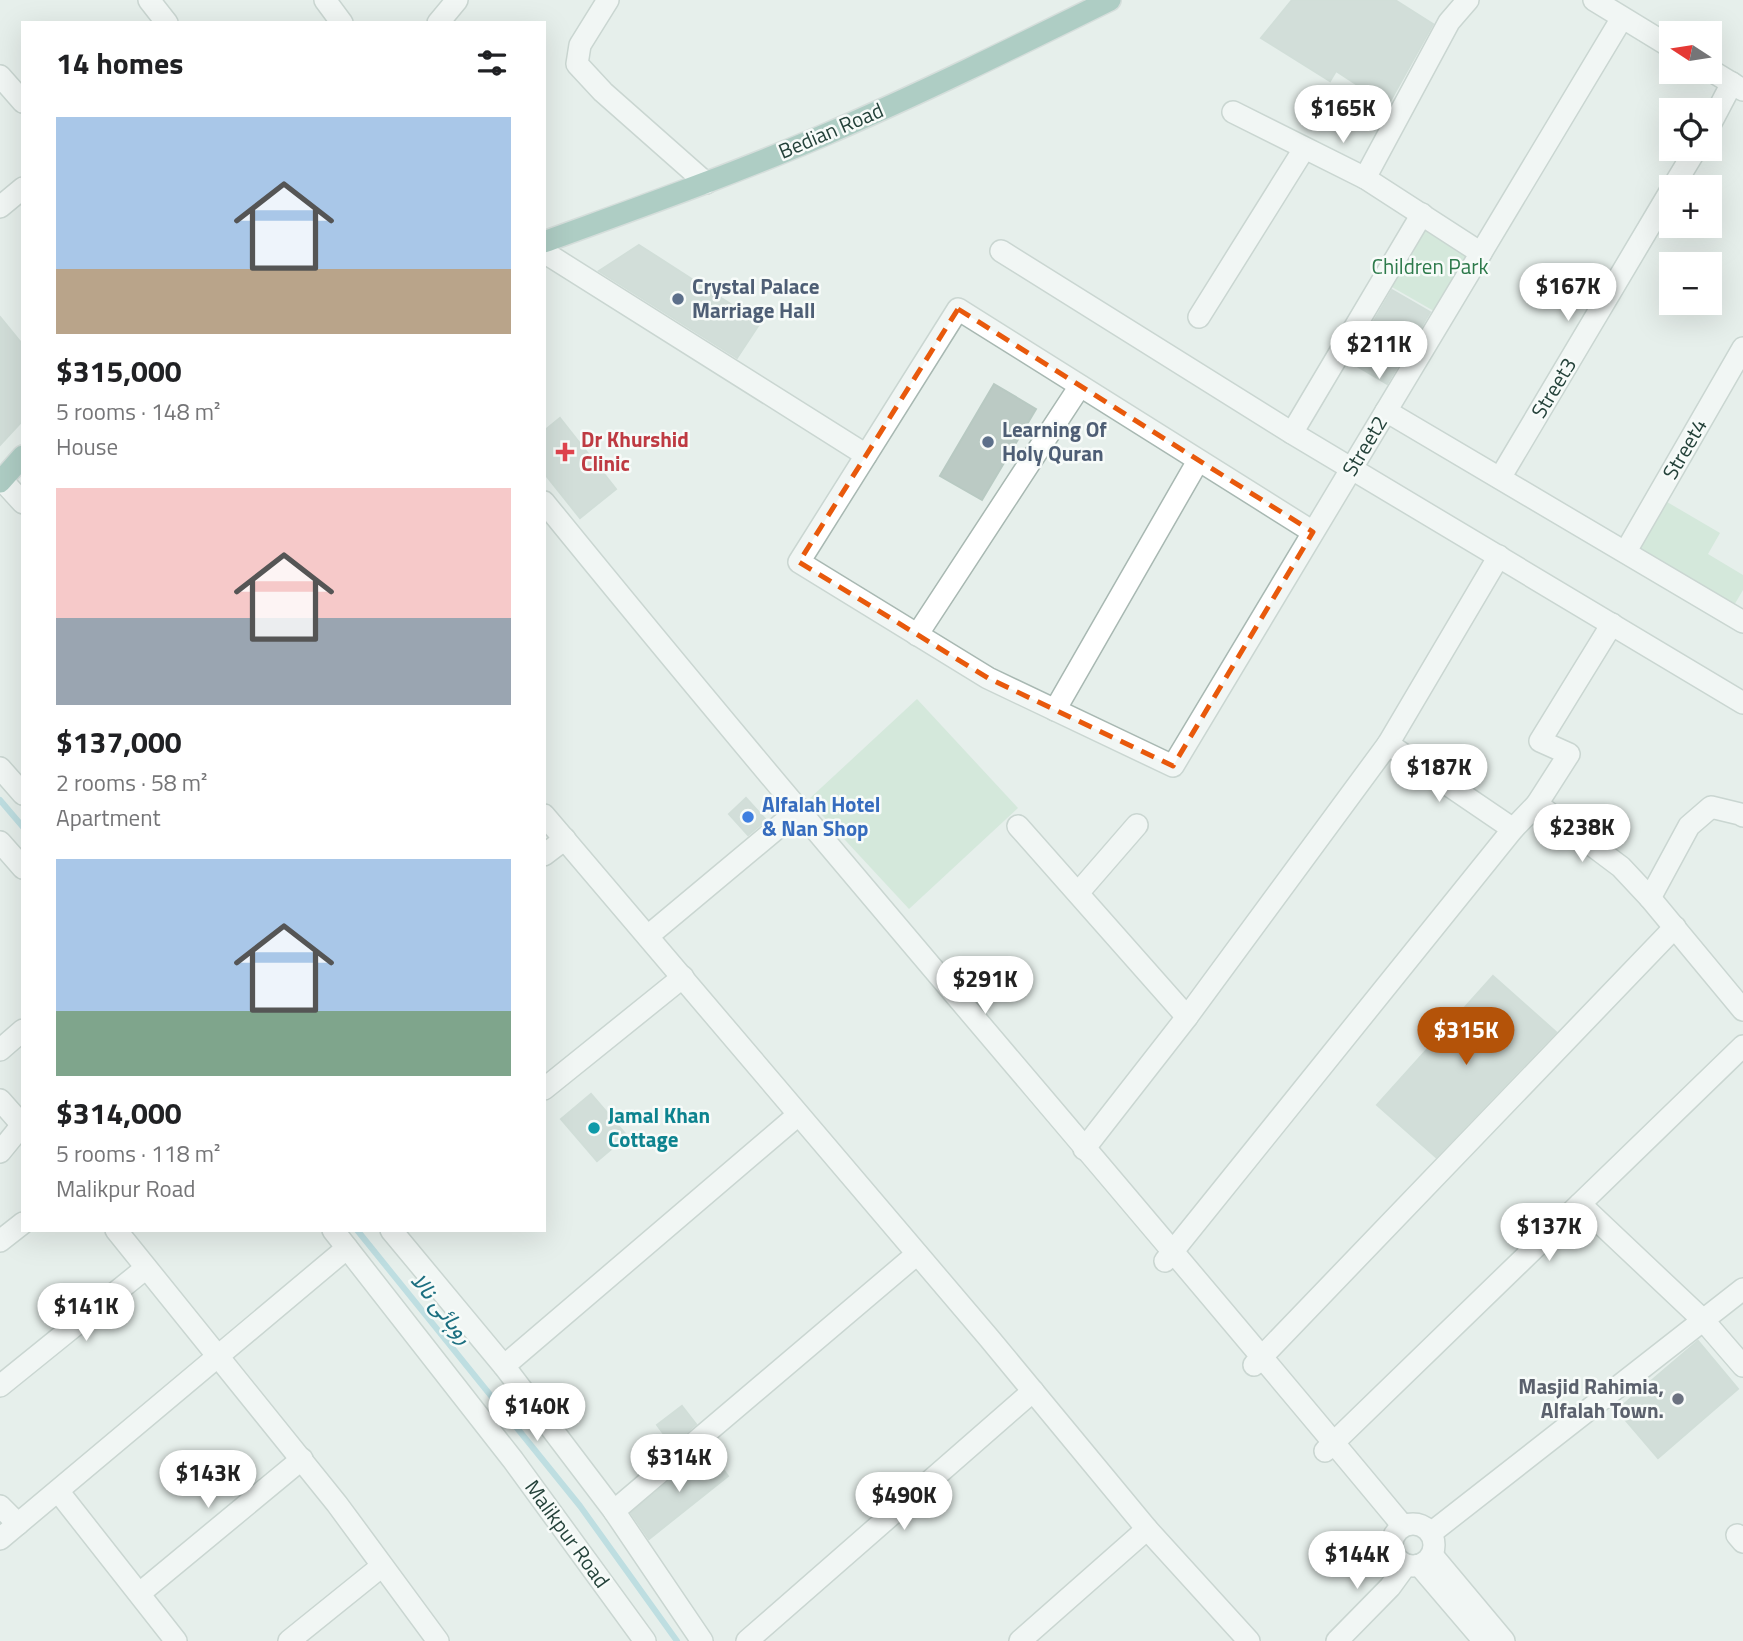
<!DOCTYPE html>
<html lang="en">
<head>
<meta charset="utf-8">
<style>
  :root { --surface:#fff; --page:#f2f2f2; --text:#202124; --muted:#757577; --accent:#b45309 }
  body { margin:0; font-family:"Titillium Web",Vazirmatn,sans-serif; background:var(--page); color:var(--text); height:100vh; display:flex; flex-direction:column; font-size:26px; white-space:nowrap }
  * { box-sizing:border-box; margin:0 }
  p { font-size:23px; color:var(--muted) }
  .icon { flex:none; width:38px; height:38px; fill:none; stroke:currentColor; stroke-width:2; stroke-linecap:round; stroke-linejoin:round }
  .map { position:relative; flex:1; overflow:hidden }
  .details { position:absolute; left:21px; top:21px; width:525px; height:1211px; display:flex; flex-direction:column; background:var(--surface); border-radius:0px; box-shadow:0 7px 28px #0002 }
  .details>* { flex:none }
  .needle { width:46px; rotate:282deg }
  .tools { position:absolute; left:1659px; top:21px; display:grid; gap:14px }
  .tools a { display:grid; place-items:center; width:63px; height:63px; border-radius:0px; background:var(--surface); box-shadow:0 7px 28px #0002; font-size:35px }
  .price { position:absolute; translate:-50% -60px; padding:0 16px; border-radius:24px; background:#fff; color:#222; font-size:23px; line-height:46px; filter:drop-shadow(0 2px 4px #0008) }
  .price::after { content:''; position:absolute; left:50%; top:42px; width:21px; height:16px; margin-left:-10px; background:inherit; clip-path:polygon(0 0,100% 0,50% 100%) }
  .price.on { background:var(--accent); color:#fff }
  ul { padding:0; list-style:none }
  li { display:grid; align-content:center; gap:14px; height:371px; padding:0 35px }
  li span { display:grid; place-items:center; height:217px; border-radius:0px; color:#555 }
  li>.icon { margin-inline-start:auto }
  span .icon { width:126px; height:126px; fill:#fffc; stroke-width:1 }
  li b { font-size:30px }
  h2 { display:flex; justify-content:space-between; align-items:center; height:84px; padding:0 35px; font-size:30px }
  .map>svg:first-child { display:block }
  .green { fill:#bfe0c8 }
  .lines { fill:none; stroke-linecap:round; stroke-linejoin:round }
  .stream { stroke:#8ec9d4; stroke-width:6 }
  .building { fill:#bbcac4; stroke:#b8c9c2; stroke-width:2 }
  .minor-casing { stroke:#a8b8b2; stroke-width:24 }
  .major-casing { stroke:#c2cac8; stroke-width:24 }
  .minor { stroke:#fff; stroke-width:21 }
  .major { stroke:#6aa596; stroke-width:21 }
  .marked { fill:none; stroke:#e8590c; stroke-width:5; stroke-dasharray:14 9; stroke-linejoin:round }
  .service-dot { fill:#5c6f8a; stroke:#f7fbf9; stroke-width:2.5 }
  .health-dot { fill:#e0444e; stroke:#f7fbf9; stroke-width:2.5 }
  .shop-dot { fill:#3f7fe0; stroke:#f7fbf9; stroke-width:2.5 }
  .culture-dot { fill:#0f9aa8; stroke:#f7fbf9; stroke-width:2.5 }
  .worship-dot { fill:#6b7280; stroke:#f7fbf9; stroke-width:2.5 }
  .labels { text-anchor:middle; stroke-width:5; stroke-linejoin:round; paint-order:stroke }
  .street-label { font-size:21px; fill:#24423a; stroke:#f7fbf9 }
  .park-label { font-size:21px; fill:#2d7a4b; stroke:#f7fbf9 }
  .service-label { font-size:21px; font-weight:bold; fill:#4e5e75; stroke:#f7fbf9; text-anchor:start }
  .health-label { font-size:21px; font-weight:bold; fill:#be3a42; stroke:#f7fbf9; text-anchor:start }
  .shop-label { font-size:21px; font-weight:bold; fill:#366cbe; stroke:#f7fbf9; text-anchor:start }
  .culture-label { font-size:21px; font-weight:bold; fill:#0d838f; stroke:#f7fbf9; text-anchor:start }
  .worship-label { font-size:21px; font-weight:bold; fill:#5b616d; stroke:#f7fbf9; text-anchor:end }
  .water-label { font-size:23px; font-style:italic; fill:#1c6f80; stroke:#f7fbf9 }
</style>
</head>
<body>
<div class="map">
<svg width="1743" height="1641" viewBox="0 0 1743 1641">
  <rect width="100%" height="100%" fill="#e6efeb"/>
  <g class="green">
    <path d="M 1420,225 L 1471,257 L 1439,314 L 1385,283 Z"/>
    <path d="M 1662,499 L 1720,533 L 1708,554 L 1743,575 L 1743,590 L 1733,607 L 1634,549 Z"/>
    <path d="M 917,699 L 1018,808 L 909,909 L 808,800 Z"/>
  </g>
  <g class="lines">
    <g class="stream">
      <path d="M 0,800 L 23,827"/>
      <path d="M 357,1230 L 580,1506 L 677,1641"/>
    </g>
  </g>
  <g class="building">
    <path d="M 1292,0 L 1395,0 L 1433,24 L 1388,105 L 1336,71 L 1330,81 L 1261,38 Z"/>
    <path d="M 639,245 L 760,323 L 737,358 L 599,271 Z"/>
    <path d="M 1392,290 L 1430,312 L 1387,384 L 1350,362 Z"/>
    <path d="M 0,317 L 23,345 L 23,420 L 0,445 Z"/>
    <path d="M 994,384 L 1036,409 L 982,500 L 940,476 Z"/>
    <path d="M 560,418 L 616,489 L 580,518 L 544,473 L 544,431 Z"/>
    <path d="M 746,798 L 766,820 L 748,835 L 729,814 Z"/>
    <path d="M 1493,976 L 1556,1032 L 1436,1157 L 1377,1105 Z"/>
    <path d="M 591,1094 L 627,1136 L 597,1161 L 561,1119 Z"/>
    <path d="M 1698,1341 L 1738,1389 L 1658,1458 L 1617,1410 Z"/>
    <path d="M 682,1406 L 696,1424 L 672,1445 L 657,1425 Z"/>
    <path d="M 708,1449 L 728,1476 L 649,1539 L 631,1513 Z"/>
  </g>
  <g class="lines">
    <defs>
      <g id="minor">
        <path d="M 149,0 L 167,23"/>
        <path d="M 325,0 L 342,23"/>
        <path d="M 608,0 L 580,45 L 577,64 L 603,92 L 706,183"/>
        <path d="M 1594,0 L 1671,47"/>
        <path d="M 438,23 L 457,0"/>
        <path d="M 1710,70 L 1743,90"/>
        <path d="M 0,76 L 23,102"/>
        <path d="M 1233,112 L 1365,178 L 1481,253"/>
        <path d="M 1710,125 L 1732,83"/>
        <path d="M 1365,178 L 1449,22 L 1468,0"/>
        <path d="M 1673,187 L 1696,149"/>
        <path d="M 0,207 L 23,188"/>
        <path d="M 1001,251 L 1292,433 L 1743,703"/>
        <path d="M 544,252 L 866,455"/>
        <path d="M 1199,317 L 1304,149"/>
        <path d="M 1386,411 L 1743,622"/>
        <path d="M 1292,433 L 1422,214"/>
        <path d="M 1500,478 L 1671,190"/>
        <path d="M 2,480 L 23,503"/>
        <path d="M 544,502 C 825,848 1119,1183 1403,1526"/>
        <path d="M 1313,532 L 958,309 L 799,562 L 988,678 L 1173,766 L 1622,18"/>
        <path d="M 1626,551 L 1743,348"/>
        <path d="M 917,635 L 1080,386"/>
        <path d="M 1055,710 L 1198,461"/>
        <path d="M 1388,744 L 1513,829"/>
        <path d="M 0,768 L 23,794"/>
        <path d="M 1537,804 L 1621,867 L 1650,898 L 1743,1010"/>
        <path d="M 544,815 L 989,1338 L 1147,1529 L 1249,1641"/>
        <path d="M 1018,826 L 1187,1017"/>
        <path d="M 0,842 L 23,868"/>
        <path d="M 544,855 L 565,839"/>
        <path d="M 1078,893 L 1137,825"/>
        <path d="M 1650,898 L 1689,826 L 1711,807 L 1740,814 L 1743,816"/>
        <path d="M 648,936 L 800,809"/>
        <path d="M 0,1050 L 23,1030"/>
        <path d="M 544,1089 L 683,977"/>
        <path d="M 0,1100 L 23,1126"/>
        <path d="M 1084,1149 L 1187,1017 L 1388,744 L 1499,556"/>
        <path d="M 0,1152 L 22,1125"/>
        <path d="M 1580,1204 L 1704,1321 L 1743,1366"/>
        <path d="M 116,1230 L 337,1504 L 438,1641"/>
        <path d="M 333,1230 L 513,1460 L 645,1641"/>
        <path d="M 391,1230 L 504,1366 L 614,1511 L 702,1641"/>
        <path d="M 0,1241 L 23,1223"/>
        <path d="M 1165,1261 L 1513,829 L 1537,804 L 1569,754 L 1540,741 L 1612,624"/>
        <path d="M 1254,1365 L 1675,927"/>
        <path d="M 504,1366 L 798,1115"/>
        <path d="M 0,1386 L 146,1268"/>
        <path d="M 1325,1451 L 1743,1046"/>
        <path d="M 58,1491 L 176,1641"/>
        <path d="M 0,1506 L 18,1524"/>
        <path d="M 614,1511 L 917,1254"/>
        <circle cx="1413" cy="1545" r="21"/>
        <path d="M 1431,1533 L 1743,1289"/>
        <path d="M 1737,1535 L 1743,1542"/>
        <path d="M 0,1539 L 347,1248"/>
        <path d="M 1432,1555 L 1504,1641"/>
        <path d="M 1419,1565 L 1484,1641"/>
        <path d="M 140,1593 L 302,1459"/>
        <path d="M 289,1641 L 382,1566"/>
        <path d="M 747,1641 L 1033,1391"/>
        <path d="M 1020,1641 L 1147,1529"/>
        <path d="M 1337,1641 L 1390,1587 L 1406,1565"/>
      </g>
      <g id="major">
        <path d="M 544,242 C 637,208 731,175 822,136 C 920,94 1015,47 1110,0"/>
        <path d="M 0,482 L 23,456"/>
      </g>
    </defs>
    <use href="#minor" class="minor-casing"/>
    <use href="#major" class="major-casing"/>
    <use href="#minor" class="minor"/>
    <use href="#major" class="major"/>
  </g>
  <path d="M0 0H1743V1641H0ZM 958,309 L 1313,532 L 1173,766 L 988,678 L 799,562 Z" fill="#e6efeb" fill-opacity=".55" fill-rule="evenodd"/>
  <path class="marked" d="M 958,309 L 1313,532 L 1173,766 L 988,678 L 799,562 Z"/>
  <g class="service-dot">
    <circle cx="678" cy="299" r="7"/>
    <circle cx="988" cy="442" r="7"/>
  </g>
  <path class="health-dot" d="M561.5 441.5h7v7h7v7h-7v7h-7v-7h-7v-7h7z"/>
  <circle class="shop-dot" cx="748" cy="817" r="7"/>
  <circle class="culture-dot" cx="594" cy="1128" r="7"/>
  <circle class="worship-dot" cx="1678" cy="1399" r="7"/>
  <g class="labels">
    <g class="street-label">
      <text transform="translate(831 131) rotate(-23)" y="7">Bedian Road</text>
      <text transform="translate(1554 388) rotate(-59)" y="7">Street3</text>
      <text transform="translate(1365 446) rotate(-59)" y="7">Street2</text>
      <text transform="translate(1685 449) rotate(-60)" y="7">Street4</text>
      <text transform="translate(567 1534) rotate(54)" y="7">Malikpur Road</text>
    </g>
    <g class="park-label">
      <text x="1430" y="274">Children Park</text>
    </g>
    <g class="service-label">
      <text x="692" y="294">Crystal Palace<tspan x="692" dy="24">Marriage Hall</tspan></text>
      <text x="1002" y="437">Learning Of<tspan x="1002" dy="24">Holy Quran</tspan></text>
    </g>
    <g class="health-label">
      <text x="581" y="447">Dr Khurshid<tspan x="581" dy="24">Clinic</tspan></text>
    </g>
    <g class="shop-label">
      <text x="762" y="812">Alfalah Hotel<tspan x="762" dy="24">&amp; Nan Shop</tspan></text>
    </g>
    <g class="culture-label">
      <text x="608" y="1123">Jamal Khan<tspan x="608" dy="24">Cottage</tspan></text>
    </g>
    <g class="worship-label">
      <text x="1664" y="1394">Masjid Rahimia,<tspan x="1664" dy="24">Alfalah Town.</tspan></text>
    </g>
    <g class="water-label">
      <text transform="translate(442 1308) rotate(51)" y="8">روہائی نالا</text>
    </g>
  </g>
</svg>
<div class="tools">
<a><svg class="needle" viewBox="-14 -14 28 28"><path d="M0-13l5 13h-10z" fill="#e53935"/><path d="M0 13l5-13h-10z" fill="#757577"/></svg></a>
<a><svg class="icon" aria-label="locate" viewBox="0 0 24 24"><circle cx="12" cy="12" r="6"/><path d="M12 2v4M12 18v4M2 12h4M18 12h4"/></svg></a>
<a>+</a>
<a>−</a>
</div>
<b class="price" style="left:1343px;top:145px">$165K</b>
<b class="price" style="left:1568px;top:323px">$167K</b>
<b class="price" style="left:1379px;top:381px">$211K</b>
<b class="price" style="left:1439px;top:804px">$187K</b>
<b class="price" style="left:1582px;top:864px">$238K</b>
<b class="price" style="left:985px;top:1016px">$291K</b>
<b class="price on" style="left:1466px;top:1067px">$315K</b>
<b class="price" style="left:1549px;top:1263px">$137K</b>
<b class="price" style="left:86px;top:1343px">$141K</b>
<b class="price" style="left:537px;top:1443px">$140K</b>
<b class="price" style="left:679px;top:1494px">$314K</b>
<b class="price" style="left:208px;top:1510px">$143K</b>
<b class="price" style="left:904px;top:1532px">$490K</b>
<b class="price" style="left:1357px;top:1591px">$144K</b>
<section class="details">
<h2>14 homes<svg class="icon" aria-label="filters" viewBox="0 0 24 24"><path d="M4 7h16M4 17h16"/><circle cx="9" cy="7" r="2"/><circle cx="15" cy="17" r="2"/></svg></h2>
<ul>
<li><span style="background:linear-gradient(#a9c7e8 70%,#b9a48a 0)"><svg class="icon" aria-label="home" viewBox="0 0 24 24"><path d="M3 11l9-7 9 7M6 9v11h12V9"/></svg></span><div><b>$315,000</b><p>5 rooms · 148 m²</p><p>House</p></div></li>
<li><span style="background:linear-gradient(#f6c9c9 60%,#9aa5b1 0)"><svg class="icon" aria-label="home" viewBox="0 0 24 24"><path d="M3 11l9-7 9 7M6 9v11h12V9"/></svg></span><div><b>$137,000</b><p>2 rooms · 58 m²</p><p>Apartment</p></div></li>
<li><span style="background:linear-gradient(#a9c7e8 70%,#7fa58c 0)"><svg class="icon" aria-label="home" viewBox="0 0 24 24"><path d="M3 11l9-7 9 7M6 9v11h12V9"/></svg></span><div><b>$314,000</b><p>5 rooms · 118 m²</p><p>Malikpur Road</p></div></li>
</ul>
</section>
</div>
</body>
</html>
